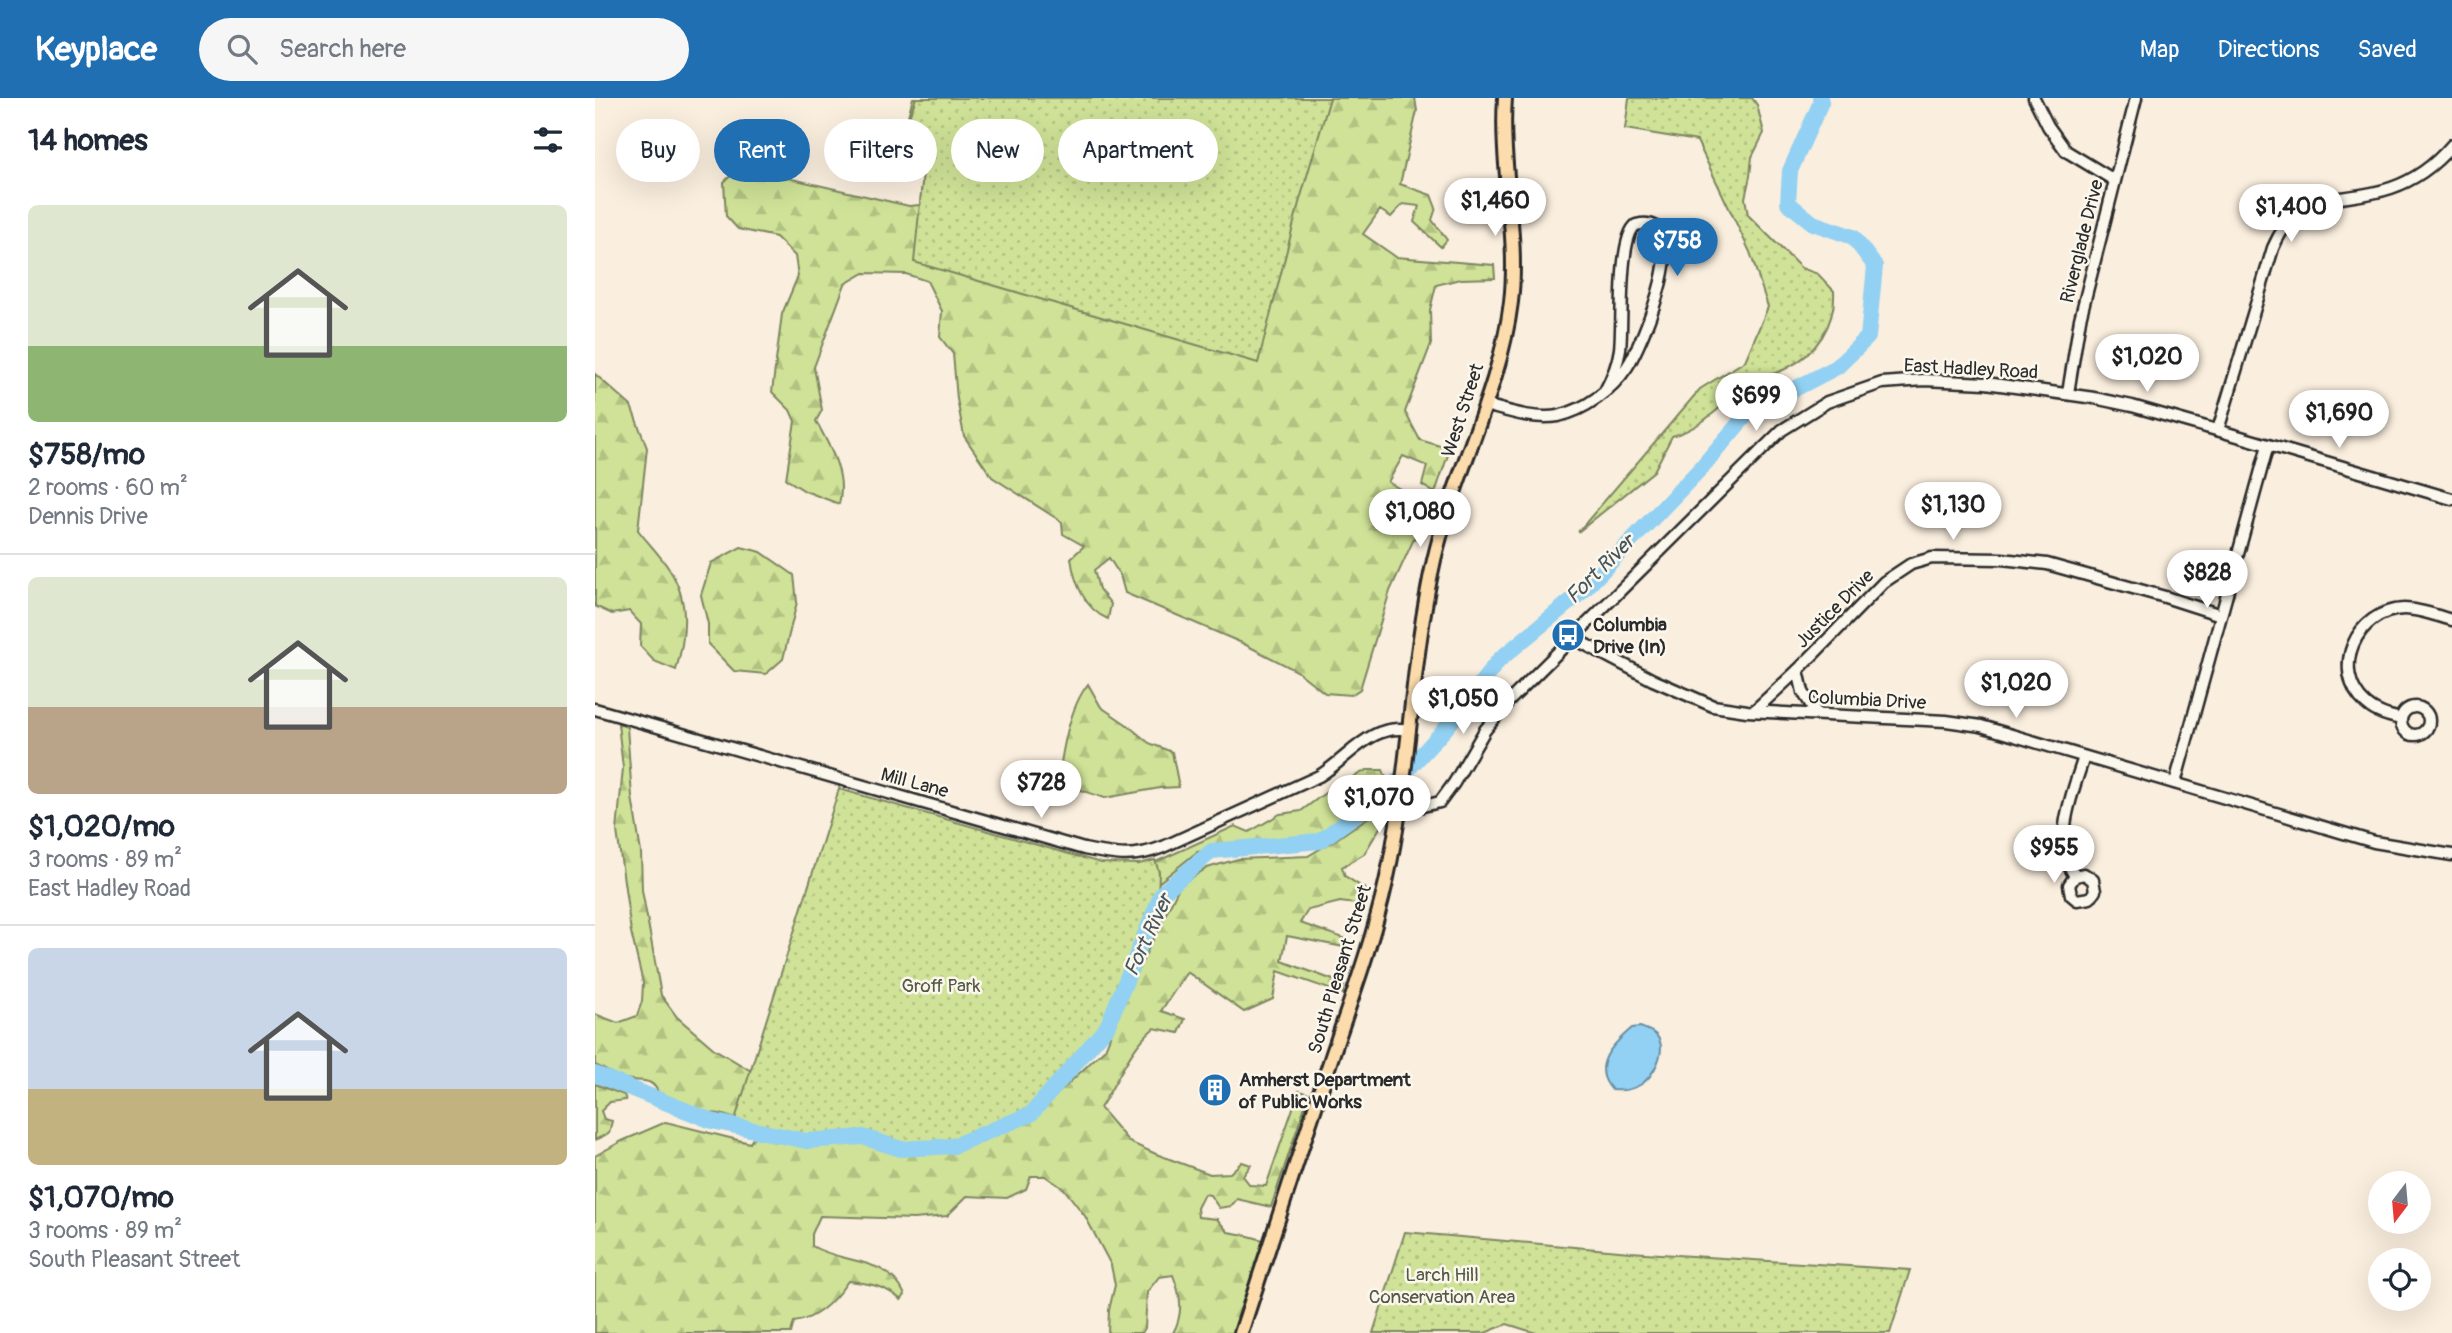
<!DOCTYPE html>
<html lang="en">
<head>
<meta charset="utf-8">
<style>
  :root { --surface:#fff; --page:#f6f6f7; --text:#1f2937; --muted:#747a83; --line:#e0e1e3; --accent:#1f6fb2 }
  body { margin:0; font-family:Pangolin,sans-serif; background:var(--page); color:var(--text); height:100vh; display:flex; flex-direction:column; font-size:26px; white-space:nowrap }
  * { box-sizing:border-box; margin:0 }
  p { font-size:23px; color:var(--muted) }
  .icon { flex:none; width:38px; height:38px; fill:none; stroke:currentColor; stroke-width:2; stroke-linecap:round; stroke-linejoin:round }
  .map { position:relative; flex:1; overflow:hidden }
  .details { display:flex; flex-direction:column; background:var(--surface); width:595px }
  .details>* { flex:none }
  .banner { position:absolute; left:21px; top:21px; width:665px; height:63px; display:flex; gap:14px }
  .needle { width:46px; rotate:196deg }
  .buttons { position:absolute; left:1773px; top:1073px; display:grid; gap:14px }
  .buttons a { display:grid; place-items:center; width:63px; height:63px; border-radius:50%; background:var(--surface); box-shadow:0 7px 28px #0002; font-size:35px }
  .price { position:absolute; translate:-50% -60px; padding:0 16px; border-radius:24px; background:#fff; color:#222; font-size:23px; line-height:46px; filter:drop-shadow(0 2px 4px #0008) }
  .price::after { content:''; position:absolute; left:50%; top:42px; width:21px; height:16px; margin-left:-10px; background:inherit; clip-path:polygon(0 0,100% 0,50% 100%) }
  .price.current { background:var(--accent); color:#fff }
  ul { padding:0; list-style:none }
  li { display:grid; align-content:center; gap:14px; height:371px; padding:0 28px }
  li+li { border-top:2px solid var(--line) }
  li span { display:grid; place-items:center; height:217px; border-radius:10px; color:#555 }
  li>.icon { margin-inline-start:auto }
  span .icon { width:126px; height:126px; fill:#fffc; stroke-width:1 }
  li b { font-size:30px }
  h2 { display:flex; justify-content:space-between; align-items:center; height:84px; padding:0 28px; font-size:30px }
  .pill { padding:0 24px; border-radius:32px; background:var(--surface); box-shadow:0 7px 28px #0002; font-size:24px; line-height:63px }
  .pill.current { background:var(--accent); color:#fff }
  header { display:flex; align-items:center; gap:42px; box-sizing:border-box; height:98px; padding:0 35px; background:var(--accent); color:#fff }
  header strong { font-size:33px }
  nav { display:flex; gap:38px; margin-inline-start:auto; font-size:24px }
  .search { width:490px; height:63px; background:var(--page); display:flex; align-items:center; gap:18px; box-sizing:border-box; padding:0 24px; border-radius:38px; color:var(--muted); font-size:26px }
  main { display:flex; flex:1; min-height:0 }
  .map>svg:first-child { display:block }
  .forest { fill:url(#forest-firs); stroke:#7d8661; stroke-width:2 }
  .park { fill:url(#park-dots); stroke:#7d8661; stroke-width:2 }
  .water { fill:#92d1f3; stroke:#698fa3; stroke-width:2 }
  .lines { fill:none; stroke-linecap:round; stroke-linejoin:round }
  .river { stroke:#92d1f3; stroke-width:16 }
  .minor-casing { stroke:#2b2b2b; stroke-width:15 }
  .major-casing { stroke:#2b2b2b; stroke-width:18 }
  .minor { stroke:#fbf7ec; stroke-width:10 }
  .major { stroke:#fcdcac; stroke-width:12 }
  .labels { text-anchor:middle; stroke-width:5; stroke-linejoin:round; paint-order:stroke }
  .street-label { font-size:19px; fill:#2b2b2b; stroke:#fbf7ec }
  .poi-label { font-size:19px; font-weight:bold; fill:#2b2b2b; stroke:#fbf7ec; text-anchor:start }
  .park-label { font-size:19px; fill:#545946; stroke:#fbf7ec }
  .water-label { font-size:21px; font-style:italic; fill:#45545d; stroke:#fbf7ec }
</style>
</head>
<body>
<header>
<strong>Keyplace</strong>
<div class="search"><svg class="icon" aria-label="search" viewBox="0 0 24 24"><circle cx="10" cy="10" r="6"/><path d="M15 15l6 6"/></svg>Search here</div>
<nav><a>Map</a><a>Directions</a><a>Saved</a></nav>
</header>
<main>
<section class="details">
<h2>14 homes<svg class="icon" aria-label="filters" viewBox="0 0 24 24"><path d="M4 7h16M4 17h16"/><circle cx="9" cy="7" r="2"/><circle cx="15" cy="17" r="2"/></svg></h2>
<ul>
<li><span style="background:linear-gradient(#dfe7d0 65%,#8fb573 0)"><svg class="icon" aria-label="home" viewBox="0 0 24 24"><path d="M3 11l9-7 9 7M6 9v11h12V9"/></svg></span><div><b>$758/mo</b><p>2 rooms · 60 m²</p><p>Dennis Drive</p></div></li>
<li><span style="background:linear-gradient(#dfe7d0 60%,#b9a48a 0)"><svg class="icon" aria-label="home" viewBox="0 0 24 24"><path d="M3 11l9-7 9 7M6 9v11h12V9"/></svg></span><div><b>$1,020/mo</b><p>3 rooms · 89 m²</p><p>East Hadley Road</p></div></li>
<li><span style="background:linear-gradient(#c9d6e8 65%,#c2b280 0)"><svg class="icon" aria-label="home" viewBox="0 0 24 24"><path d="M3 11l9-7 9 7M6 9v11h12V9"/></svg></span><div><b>$1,070/mo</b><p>3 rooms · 89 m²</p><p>South Pleasant Street</p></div></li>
</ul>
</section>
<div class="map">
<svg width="1857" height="1235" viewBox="0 0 1857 1235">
  <defs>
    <pattern id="forest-firs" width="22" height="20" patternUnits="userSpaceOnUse" patternTransform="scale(1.75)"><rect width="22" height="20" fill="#cfe297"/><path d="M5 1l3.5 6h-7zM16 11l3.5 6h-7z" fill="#b2c282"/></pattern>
    <pattern id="park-dots" width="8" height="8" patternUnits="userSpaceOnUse" patternTransform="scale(1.75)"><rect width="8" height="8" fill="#cfe297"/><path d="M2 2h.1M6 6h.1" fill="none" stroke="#b2c282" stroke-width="1.8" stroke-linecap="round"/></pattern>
  </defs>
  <rect width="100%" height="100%" fill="#faeede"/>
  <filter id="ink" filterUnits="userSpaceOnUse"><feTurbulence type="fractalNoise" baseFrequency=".0143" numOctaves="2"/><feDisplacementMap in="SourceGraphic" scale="14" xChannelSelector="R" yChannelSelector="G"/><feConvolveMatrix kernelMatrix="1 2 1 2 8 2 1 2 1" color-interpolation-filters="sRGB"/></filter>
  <g filter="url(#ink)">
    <g class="forest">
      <path d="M 318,0 L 820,0 L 822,13 L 805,86 L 836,97 L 841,110 L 837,122 L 852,142 L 846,149 L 819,124 L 824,108 L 808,106 L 796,119 L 785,112 L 768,136 L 801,159 L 899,167 L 900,180 L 865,181 L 841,187 L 835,212 L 836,246 L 810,314 L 825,342 L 855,351 L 840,395 L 827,387 L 832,368 L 808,358 L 793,384 L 834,408 L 795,493 L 765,591 L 756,597 L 730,595 L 702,573 L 647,545 L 530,495 L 525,477 L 514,460 L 499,472 L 504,491 L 516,506 L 513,521 C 490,512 479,484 476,460 L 489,448 L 468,436 L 467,424 L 397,379 L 369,338 L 362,301 L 358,256 L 345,239 L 347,213 L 332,183 L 311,176 L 269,175 L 250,186 L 219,269 L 227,312 L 221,323 C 235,349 252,376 244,406 L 210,393 L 191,381 L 200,323 L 195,312 L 177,294 L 187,216 L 203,178 L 200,158 L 181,139 L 143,131 L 131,118 L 129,84 L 145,69 L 314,108 L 325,107 L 331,46 L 308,36 Z"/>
      <path d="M 0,276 L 36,308 L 52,350 L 43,432 C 53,445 65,457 74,471 C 95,502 91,538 81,572 L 59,563 L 45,548 L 46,526 L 34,513 L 17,516 L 0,508 Z"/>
      <path d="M 146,449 L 166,454 L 199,477 L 202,504 L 188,561 L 171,576 L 139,573 L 113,546 L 113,526 L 106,497 L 116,465 Z"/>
      <path d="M 493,586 L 506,609 L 531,626 L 554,645 L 577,654 L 584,689 L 565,690 L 510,700 L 463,685 C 467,655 474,610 493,586 Z"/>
      <path d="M 23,626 L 32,629 L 37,699 L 46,754 L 47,792 L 66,897 L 82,919 L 118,950 L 163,977 L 554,767 L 640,728 L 654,734 L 685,716 L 706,713 L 738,689 L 772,672 L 788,672 L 792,683 L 724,740 L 602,754 L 561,787 L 434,1013 L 440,1017 L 510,951 L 535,888 L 585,787 L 612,770 L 643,761 L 713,758 L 740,742 L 784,712 L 789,723 L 769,756 L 747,769 L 750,778 L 773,793 L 768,807 L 745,804 L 713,812 L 705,825 L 751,841 L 749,849 L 692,838 L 687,863 L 749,886 L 748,896 L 683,873 L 678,901 L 649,914 L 592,874 L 566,913 L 590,921 L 584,935 L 559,930 C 534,951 523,983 505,1010 L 534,1044 L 561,1056 L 615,1076 L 635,1075 L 647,1064 L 656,1067 L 648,1078 L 655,1087 L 671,1088 L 704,993 L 714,996 L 676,1109 L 642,1101 L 636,1108 L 624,1110 L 615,1097 L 609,1096 L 602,1110 L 603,1119 L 622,1121 L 633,1134 L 650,1137 L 668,1142 L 639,1235 L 578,1235 C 589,1215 586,1198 578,1177 L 564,1179 L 552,1194 L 550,1230 L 547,1235 L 513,1235 L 514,1212 L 520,1187 L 516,1167 L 490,1118 L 469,1091 L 450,1078 L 436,1078 L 431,1091 L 412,1100 L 372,1098 L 352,1118 L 319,1121 L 225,1118 L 217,1136 L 217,1148 C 249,1167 292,1157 310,1197 L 306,1202 C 291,1188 273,1185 253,1183 C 240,1202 223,1221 199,1224 L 196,1235 L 0,1235 L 0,1058 L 27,1043 L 71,1024 L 155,1045 L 165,1028 L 125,1016 L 108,1014 L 64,996 C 57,978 46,985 31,981 C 21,979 10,971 0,967 L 0,916 L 23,925 L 42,918 L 47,903 L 48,885 L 36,834 L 22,733 L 28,670 Z"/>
      <path d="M 0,986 L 29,997 L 31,1002 L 15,1004 L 6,1013 L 9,1021 L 17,1023 L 14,1035 L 0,1042 Z"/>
    </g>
    <g class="park">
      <path d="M 321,0 L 735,0 L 704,105 L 663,265 L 319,164 L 331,46 L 308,36 Z"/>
      <path d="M 1034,0 L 1157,0 L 1162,7 L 1169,35 L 1157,59 L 1155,78 L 1150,100 L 1153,117 L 1206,170 L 1223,176 L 1239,193 C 1241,226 1221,256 1192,270 C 1181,276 1168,278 1157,285 C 1129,302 1111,329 1077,338 L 1059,373 L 983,434 L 1105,291 L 1150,263 L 1173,209 L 1155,154 L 1102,43 L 1030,31 Z"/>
      <path d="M 244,691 L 506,765 L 544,766 L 560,762 L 564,774 L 562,830 L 556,828 L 506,944 L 450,1005 L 411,1033 L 372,1048 L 344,1054 L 330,1054 L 297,1046 L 204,1043 L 179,1040 L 138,1028 Z"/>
      <path d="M 810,1134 L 1035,1154 L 1315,1172 L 1295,1235 L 941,1235 L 912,1226 L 890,1235 L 778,1235 Z"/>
    </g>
    <path class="water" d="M 1045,929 C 1050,931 1057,933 1061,937 C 1074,951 1058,979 1045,987 C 1036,992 1026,993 1017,992 C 995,968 1018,946 1037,930 Z"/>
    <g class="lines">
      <path class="river" d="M 0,976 L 117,1023 L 211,1043 L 268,1039 L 306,1051 L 358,1048 L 436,1016 L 512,929 L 567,795 L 617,753 L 725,743 L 795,691 L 851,630 L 904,562 L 989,492 L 1106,370 L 1153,315 L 1242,269 L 1273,239 L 1280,168 L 1258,139 L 1218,125 L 1193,105 L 1195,73 L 1226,4 L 1225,0"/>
      <defs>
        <g id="minor">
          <path d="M 1439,0 L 1453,28 L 1471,53 L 1519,82"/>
          <path d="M 1473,295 L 1485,221 L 1541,0"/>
          <path d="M 890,307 C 913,313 939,322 963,318 C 990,312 1017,292 1032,269 C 1046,248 1105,112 1041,127 C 1023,140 1028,226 1025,251 C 1023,266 1017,280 1010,293"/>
          <path d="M 1623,332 L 1678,150 C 1704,89 1746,107 1796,90 C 1820,82 1840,67 1857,47"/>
          <path d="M 978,540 L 1058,582 L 1118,608 L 1152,613 L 1351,623 L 1386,628 L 1779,744 L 1857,757"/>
          <circle cx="1820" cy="623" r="14"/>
          <path d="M 0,611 L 489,751 C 520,757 538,761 568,749 L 724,678 C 754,660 775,625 814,632"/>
          <path d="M 1159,613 L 1203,572"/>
          <path d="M 1222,616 L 1208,594 L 1203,572 L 1289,484 L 1316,466 L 1337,460 L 1407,461 L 1452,466 L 1570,499 L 1626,517"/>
          <path d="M 1806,621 C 1793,618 1781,615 1771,606 C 1734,573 1761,512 1809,511 C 1825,511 1842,518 1857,522"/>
          <path d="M 1580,685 L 1673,347"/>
          <path d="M 805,705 L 828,708 L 845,704 L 859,685 L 890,632 L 913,604 L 1187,332 L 1232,304 L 1287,285 L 1329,282 L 1391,285 L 1499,300 L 1537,308 L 1646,339 L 1857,401"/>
          <path d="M 1480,778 L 1489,776 L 1498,782 L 1500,793 L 1495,800 L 1482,802 L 1476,797 L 1474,787 L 1480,778 C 1456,745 1478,693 1489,659"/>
        </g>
        <path id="major" d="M 646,1235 C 676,1142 707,1048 738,955 C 757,899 778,842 791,784 C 815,678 815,568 839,462 C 859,375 905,294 916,204 C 924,136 905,68 910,0"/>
      </defs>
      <use href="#minor" class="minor-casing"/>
      <use href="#major" class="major-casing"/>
      <use href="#minor" class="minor"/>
      <use href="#major" class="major"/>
    </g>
  </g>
  <defs>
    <symbol id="bus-disc" viewBox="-11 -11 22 22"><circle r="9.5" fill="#1f6fb2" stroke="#fbf7ec"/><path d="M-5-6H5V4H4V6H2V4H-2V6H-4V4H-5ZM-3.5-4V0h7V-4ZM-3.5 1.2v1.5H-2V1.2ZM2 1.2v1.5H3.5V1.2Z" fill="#fff"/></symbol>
    <symbol id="building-disc" viewBox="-11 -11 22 22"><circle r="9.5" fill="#1f6fb2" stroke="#fbf7ec"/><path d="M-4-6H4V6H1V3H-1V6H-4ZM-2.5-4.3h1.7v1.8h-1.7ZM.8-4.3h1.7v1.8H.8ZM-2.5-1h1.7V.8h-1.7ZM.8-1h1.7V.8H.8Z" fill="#fff"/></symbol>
  </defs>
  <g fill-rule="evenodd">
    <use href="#bus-disc" x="954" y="518" width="38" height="38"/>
    <use href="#building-disc" x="601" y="973" width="38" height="38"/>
  </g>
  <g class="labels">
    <g class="street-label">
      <text transform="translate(1486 143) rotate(-76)" y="7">Riverglade Drive</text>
      <text transform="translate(1376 270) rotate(3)" y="7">East Hadley Road</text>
      <text transform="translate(867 312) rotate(-72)" y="7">West Street</text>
      <text transform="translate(1239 510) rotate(-45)" y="7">Justice Drive</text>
      <text transform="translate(1272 601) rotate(3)" y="7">Columbia Drive</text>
      <text transform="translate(320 684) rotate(15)" y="7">Mill Lane</text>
      <text transform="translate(744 871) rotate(-73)" y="7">South Pleasant Street</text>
    </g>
    <g class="poi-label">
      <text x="998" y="533">Columbia<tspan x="998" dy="22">Drive (In)</tspan></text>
      <text x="644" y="988">Amherst Department<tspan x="644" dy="22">of Public Works</tspan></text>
    </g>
    <g class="park-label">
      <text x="346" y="894">Groff Park</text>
      <text x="847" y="1183">Larch Hill<tspan x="847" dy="22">Conservation Area</tspan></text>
    </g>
    <g class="water-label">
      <text transform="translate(1005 471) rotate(-45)" y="7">Fort River</text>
      <text transform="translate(553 837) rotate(-65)" y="7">Fort River</text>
    </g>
  </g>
</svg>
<div class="buttons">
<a><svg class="needle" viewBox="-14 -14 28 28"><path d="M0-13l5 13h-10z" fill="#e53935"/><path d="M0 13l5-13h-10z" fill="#747a83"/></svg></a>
<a><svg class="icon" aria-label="locate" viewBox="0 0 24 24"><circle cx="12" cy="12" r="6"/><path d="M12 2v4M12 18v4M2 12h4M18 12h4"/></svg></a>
</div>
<b class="price" style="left:900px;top:140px">$1,460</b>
<b class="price" style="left:1696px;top:146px">$1,400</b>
<b class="price current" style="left:1082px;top:180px">$758</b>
<b class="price" style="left:1552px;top:296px">$1,020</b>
<b class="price" style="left:1161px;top:335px">$699</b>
<b class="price" style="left:1744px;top:352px">$1,690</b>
<b class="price" style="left:1358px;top:444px">$1,130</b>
<b class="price" style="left:825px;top:451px">$1,080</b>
<b class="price" style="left:1612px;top:512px">$828</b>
<b class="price" style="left:1421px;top:622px">$1,020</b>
<b class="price" style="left:868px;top:638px">$1,050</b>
<b class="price" style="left:446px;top:722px">$728</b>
<b class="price" style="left:784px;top:737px">$1,070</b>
<b class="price" style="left:1459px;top:787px">$955</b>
<div class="banner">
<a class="pill">Buy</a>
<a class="pill current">Rent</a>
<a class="pill">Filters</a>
<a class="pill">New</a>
<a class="pill">Apartment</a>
</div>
</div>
</main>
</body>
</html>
